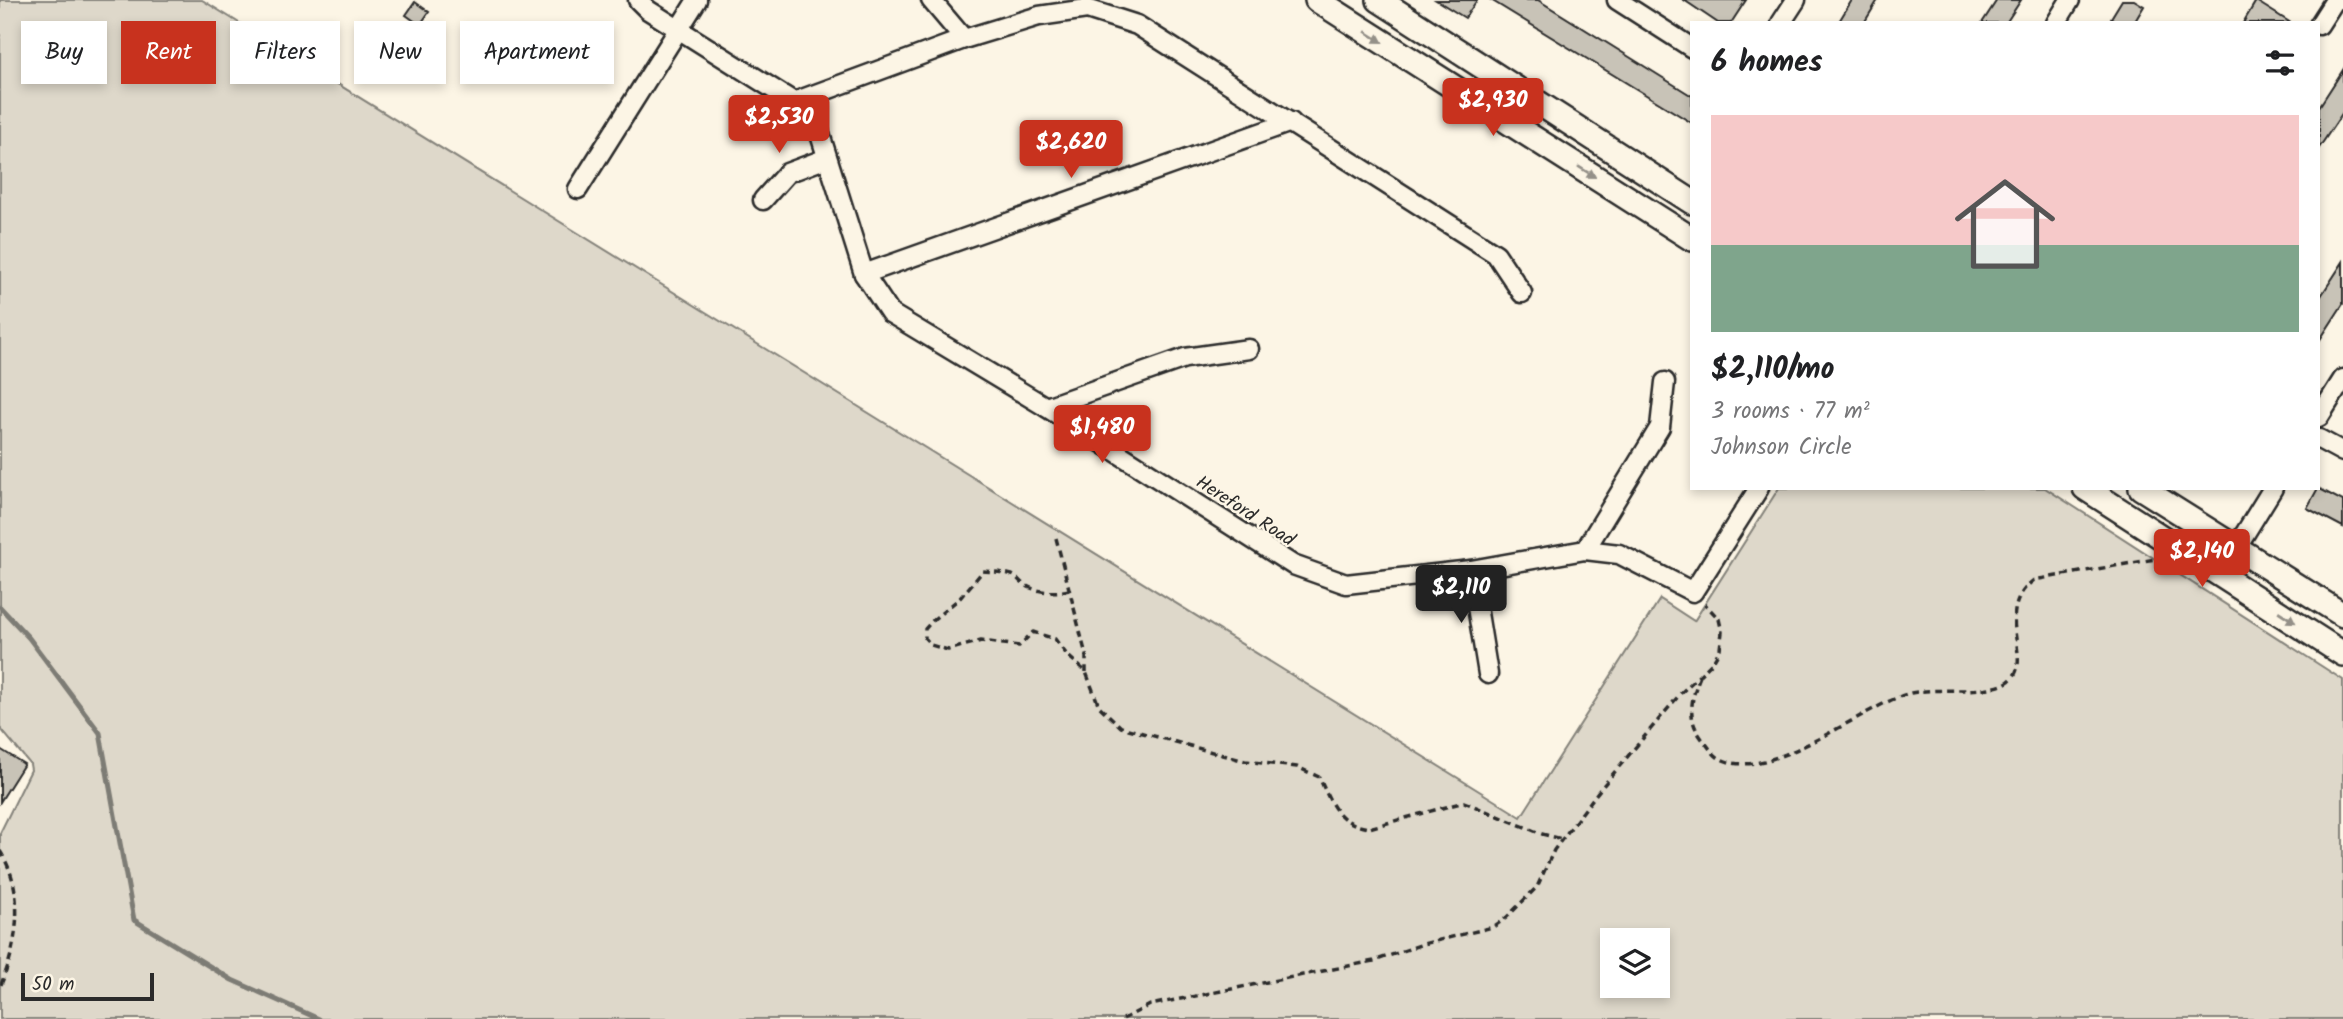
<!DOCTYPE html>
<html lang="en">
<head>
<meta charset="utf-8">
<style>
  :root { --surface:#fff; --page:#f2f2f2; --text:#202124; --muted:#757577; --accent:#c8321e }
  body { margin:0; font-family:Kalam,sans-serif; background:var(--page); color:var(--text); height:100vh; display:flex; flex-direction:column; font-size:26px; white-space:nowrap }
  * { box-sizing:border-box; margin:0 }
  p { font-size:23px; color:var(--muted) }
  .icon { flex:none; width:38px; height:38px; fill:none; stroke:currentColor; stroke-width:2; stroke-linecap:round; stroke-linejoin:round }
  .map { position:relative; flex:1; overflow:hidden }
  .drawer { position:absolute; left:1690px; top:21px; width:630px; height:469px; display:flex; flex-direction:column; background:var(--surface); border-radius:0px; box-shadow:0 4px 10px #0003 }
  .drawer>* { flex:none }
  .top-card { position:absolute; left:21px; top:21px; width:665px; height:63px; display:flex; gap:14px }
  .controls { position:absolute; left:1600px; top:928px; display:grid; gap:14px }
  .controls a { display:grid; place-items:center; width:70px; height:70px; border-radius:0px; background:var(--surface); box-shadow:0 4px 10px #0003; font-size:35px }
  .scale { position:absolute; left:21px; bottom:18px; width:133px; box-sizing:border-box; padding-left:7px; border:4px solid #2b2b2b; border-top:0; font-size:19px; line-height:24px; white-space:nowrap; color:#2b2b2b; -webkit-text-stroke:5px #fcf5e5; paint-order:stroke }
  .price { position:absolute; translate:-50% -60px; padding:0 16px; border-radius:7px; background:var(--accent); color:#fff; font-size:23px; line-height:46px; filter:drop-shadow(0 2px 4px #0008) }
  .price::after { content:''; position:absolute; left:50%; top:42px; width:21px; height:16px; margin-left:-10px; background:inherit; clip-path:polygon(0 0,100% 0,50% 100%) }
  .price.selected { background:#222; color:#fff }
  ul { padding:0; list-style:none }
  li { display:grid; align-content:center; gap:14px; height:371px; padding:0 21px }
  li span { display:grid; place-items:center; height:217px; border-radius:0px; color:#555 }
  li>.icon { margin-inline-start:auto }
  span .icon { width:126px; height:126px; fill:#fffc; stroke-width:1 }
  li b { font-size:30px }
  h2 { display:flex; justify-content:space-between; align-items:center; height:84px; padding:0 21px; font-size:30px }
  .tag { padding:0 24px; border-radius:0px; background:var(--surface); box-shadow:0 4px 10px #0003; font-size:24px; line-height:63px }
  .tag.selected { background:var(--accent); color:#fff }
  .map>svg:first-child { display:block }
  .green { fill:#ded8ca; stroke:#84827a; stroke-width:2; fill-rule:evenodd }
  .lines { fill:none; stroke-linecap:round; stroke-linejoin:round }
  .stream { stroke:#7d7b74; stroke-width:5 }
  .building { fill:#c8c3b7; stroke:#2b2b2b; stroke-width:2 }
  .minor-casing { stroke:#2b2b2b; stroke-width:23 }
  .major-casing { stroke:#2b2b2b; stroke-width:28 }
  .path { stroke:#2b2b2b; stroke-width:3.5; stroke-dasharray:7 5; stroke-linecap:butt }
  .minor { stroke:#fcf5e5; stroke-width:18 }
  .major { stroke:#fcf5e5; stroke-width:23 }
  .oneway { fill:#949088 }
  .labels { text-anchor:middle; stroke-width:5; stroke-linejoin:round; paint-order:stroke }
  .street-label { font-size:19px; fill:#2b2b2b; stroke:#fcf5e5 }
</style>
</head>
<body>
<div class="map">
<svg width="2343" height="1019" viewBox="0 0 2343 1019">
  <rect width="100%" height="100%" fill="#fcf5e5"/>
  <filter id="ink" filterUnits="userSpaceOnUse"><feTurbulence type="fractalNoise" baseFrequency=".0143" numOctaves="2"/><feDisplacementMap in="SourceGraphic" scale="14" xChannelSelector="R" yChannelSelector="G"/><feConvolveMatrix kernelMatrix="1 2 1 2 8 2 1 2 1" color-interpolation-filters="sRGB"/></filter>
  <g filter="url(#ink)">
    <path class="green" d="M 0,0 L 202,0 L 1521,817 L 1660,599 L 1694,621 L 1779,488 L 2045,488 L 2343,680 L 2343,1019 L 0,1019 L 0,833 L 31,770 L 30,764 L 0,728 ZM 1612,940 L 1657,940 L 1657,985 L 1612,985 Z"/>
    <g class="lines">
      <path class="stream" d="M 0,607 L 29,638 L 100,733 L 134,920 L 232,980 L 319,1019"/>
    </g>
    <g class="building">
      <path d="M 1436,0 L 1477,0 L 1465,18 Z"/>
      <path d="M 1491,0 L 1538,0 L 1692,96 L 1692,123 Z"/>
      <path d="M 1684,0 L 1746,0 L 1731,23 L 1718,23 Z"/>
      <path d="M 1852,0 L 1878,0 L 1864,23 L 1838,23 Z"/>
      <path d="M 1997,0 L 2021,0 L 2006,23 L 1982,23 Z"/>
      <path d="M 2122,0 L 2134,0 L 2144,6 L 2134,23 L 2118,23 L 2111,18 Z"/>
      <path d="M 2256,1 L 2291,23 L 2243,23 Z"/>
      <path d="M 415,2 L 429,12 L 420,25 L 406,15 Z"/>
      <path d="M 2343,70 L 2343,112 L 2319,148 L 2319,107 Z"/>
      <path d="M 2343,262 L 2343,304 L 2319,341 L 2319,299 Z"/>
      <path d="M 2318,488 L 2343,501 L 2343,527 L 2307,508 Z"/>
      <path d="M 0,749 L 24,764 L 0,802 Z"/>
    </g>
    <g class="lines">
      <defs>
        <g id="minor">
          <path d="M 638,0 L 648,10 L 794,102 L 819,131 L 864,274 L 890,313 L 1046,407 L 1293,565 L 1346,584 L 1471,570 L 1585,550 L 1619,554 L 1693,592 L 1759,488"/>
          <path d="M 931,0 L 964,39"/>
          <path d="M 1617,0 L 1692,48"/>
          <path d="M 1781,23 L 1796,0"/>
          <path d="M 2056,23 L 2070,0"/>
          <path d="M 2319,25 L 2335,0"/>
          <path d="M 794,102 L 964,39 L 1039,16 L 1087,9 L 1137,25 L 1496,254 L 1522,293"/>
          <path d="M 578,189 L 697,0"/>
          <path d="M 763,200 L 787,173 L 827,158"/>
          <path d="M 864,274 L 1291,122"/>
          <path d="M 1046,407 L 1185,358 L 1249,349"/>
          <path d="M 2319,417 L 2343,379"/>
          <path d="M 2319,439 L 2343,452"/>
          <path d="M 1585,550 L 1660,427 L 1665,382"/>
          <path d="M 1471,570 L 1488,674"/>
          <path d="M 2220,574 L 2273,488"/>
        </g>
        <g id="major">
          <path d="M 1317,0 L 1692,239"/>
          <path d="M 1379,0 L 1692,202"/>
          <path d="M 2085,488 L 2343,654"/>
          <path d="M 2141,488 L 2343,615"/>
        </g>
      </defs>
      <use href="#minor" class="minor-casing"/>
      <use href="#major" class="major-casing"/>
      <g class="path">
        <path d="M 1056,538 L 1086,655 L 1086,672"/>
        <path d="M 1069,590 C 1055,593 1038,593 1025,585 C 1019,582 1018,577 1012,575 C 1003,572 992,572 983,571 L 960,598 L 934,619 L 925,629 L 925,638 L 931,645 L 948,650 L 981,641 L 1019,646 L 1033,632 L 1055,639 L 1067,655 L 1086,672 L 1099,706 L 1121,727 L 1245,761 L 1297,767 L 1319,777 C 1332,805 1337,823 1369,828 L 1464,802 L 1542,834 L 1562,839"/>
        <path d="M 1700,676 C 1691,699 1686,719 1703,740 C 1708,746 1714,756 1721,759 C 1770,784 1863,705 1911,693 C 1937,687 1992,695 2009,681 C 2036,660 1991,613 2034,580 L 2155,559"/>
        <path d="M 0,851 C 26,892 18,944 0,987"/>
        <path d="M 1123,1019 L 1150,1005 L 1374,961 L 1423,944 L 1493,927 L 1506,918 L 1537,887 L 1554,850 L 1597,793 L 1681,693 L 1712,663 L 1720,649 L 1722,632 L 1719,619 L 1705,604"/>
      </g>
      <use href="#minor" class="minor"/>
      <use href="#major" class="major"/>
    </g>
    <defs><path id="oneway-solid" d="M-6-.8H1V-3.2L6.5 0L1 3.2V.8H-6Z" transform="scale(1.75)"/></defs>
    <g class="oneway">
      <use href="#oneway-solid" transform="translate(1374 37) rotate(32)"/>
      <use href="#oneway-solid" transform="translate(1587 172) rotate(32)"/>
      <use href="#oneway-solid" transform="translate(2287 617) rotate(33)"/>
    </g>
  </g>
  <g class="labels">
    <g class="street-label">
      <text transform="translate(1246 510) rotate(33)" y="7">Hereford Road</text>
    </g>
  </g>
</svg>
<div class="controls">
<a><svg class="icon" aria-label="layers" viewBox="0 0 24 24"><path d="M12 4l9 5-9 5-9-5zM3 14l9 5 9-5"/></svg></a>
</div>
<div class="scale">50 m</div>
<b class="price" style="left:1493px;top:138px">$2,930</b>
<b class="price" style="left:779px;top:155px">$2,530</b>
<b class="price" style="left:1071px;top:180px">$2,620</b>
<b class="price" style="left:1102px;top:465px">$1,480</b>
<b class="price" style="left:2202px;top:589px">$2,140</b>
<b class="price selected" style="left:1461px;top:625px">$2,110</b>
<div class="top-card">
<a class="tag">Buy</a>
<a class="tag selected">Rent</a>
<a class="tag">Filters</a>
<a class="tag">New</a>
<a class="tag">Apartment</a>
</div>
<section class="drawer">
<h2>6 homes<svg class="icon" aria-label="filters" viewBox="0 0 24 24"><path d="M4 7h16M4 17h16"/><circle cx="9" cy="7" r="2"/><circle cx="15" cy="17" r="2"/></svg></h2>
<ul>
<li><span style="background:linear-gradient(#f6c9c9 60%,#7fa58c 0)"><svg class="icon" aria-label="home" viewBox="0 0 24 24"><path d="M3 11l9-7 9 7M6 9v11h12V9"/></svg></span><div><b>$2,110/mo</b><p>3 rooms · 77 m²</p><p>Johnson Circle</p></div></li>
</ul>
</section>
</div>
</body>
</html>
